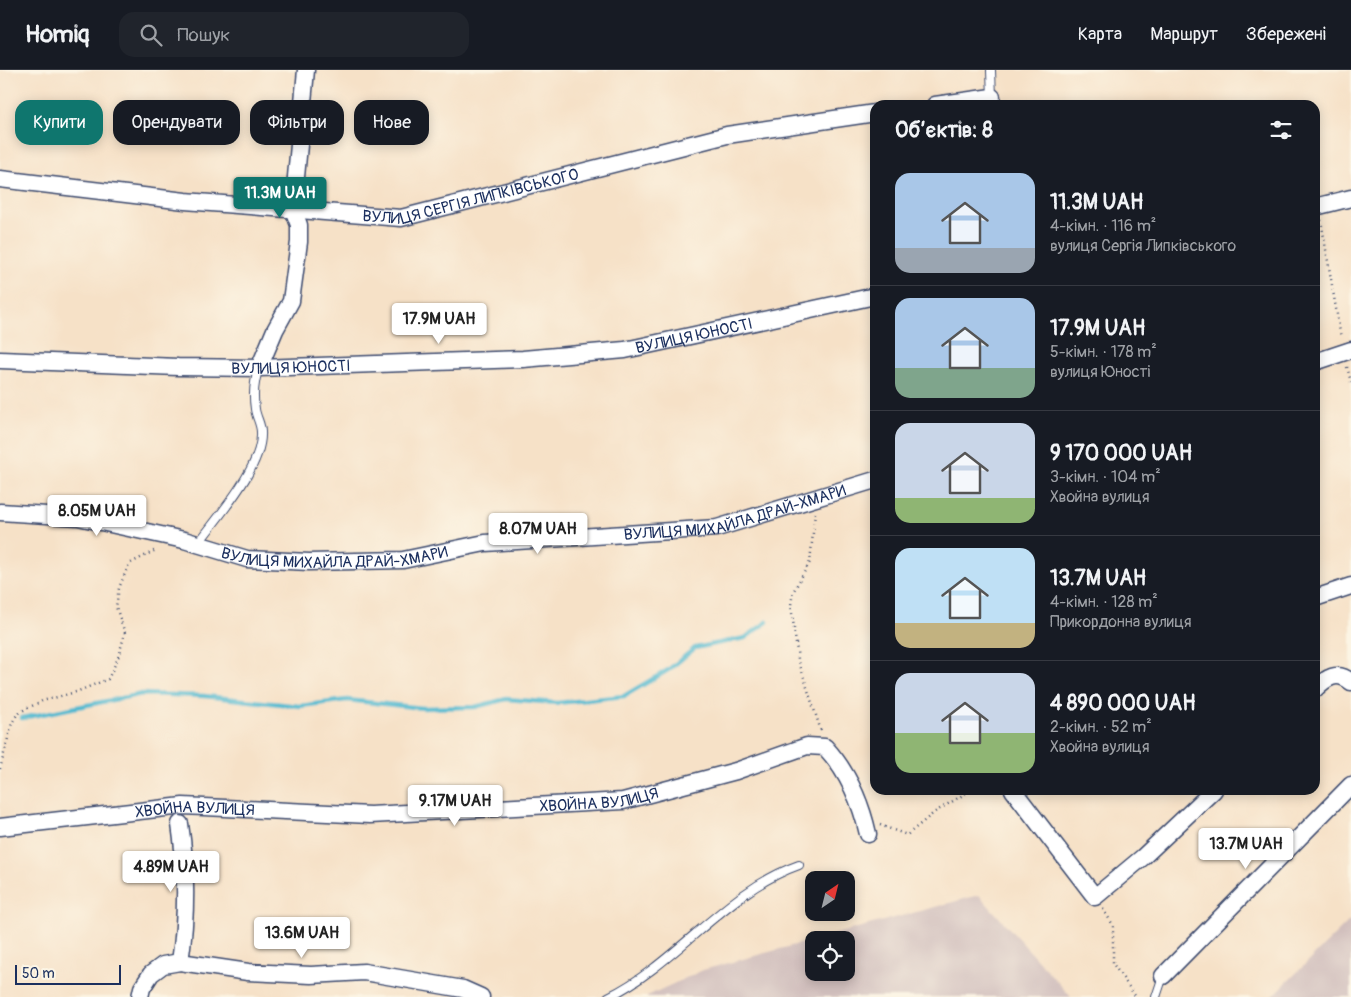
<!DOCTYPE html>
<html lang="uk">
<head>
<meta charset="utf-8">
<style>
  :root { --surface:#171b24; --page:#20242c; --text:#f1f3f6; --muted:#9ea1a6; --line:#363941; --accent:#0f766e }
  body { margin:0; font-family:Pangolin,sans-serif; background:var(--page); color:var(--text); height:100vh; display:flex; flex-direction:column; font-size:19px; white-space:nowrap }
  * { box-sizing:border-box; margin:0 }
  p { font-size:16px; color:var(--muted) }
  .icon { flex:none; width:28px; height:28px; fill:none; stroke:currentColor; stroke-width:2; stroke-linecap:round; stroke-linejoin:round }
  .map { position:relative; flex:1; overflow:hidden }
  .sheet { position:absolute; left:870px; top:30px; width:450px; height:695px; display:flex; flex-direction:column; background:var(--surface); border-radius:15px; box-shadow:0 2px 12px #0003 }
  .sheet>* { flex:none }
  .top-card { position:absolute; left:15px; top:30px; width:475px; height:45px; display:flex; gap:10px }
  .needle { width:32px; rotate:35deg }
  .fabs { position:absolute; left:805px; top:801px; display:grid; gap:10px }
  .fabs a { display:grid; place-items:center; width:50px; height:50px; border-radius:10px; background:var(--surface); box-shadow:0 2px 12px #0003; font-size:25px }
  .scale { position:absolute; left:15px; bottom:12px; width:106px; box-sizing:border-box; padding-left:5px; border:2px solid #1b2f5e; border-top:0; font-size:14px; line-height:18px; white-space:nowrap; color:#1b2f5e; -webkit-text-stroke:4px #fcf5e5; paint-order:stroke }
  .price { position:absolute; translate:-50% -42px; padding:0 11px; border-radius:5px; background:#fff; color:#222; font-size:16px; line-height:32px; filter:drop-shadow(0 1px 2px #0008) }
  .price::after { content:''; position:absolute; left:50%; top:30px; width:15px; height:11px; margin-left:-8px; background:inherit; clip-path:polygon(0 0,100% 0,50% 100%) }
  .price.selected { background:var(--accent); color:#fff }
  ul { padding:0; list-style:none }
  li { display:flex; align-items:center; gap:15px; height:125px; padding:0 25px }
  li+li { border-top:1px solid var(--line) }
  li span { display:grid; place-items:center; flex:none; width:140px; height:100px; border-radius:15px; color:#555 }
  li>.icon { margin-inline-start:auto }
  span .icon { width:60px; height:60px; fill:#fffc; stroke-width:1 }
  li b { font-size:21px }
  h2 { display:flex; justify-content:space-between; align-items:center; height:60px; padding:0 25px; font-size:21px }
  .chip { padding:0 18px; border-radius:15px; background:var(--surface); box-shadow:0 2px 12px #0003; font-size:18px; line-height:45px }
  .chip.selected { background:var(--accent); color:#fff }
  header { display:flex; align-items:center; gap:30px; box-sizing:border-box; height:70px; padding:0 25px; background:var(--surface); border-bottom:1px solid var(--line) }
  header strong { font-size:24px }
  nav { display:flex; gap:28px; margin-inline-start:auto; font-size:18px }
  .search { width:350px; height:45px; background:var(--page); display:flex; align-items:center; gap:12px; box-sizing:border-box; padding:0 18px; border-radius:15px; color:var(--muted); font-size:19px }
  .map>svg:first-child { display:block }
  .industrial { fill:#d1bfbd; fill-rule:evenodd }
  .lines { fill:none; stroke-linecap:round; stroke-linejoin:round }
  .stream { stroke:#52b9d0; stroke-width:4.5 }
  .service-casing { stroke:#3c4a6e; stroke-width:10 }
  .minor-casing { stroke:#3c4a6e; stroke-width:19 }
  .path { stroke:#3c4a6e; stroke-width:2.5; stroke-dasharray:1 4; stroke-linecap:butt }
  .service { stroke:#fff; stroke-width:8 }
  .minor { stroke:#fff; stroke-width:16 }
  .labels { text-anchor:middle; stroke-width:4; stroke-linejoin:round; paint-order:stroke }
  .street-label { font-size:16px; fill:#1b2f5e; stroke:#fcf5e5 }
</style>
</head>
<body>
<header>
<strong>Homiq</strong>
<div class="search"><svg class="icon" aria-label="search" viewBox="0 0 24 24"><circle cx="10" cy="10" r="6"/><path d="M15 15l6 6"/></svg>Пошук</div>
<nav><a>Карта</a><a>Маршрут</a><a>Збережені</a></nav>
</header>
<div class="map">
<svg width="1351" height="927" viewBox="0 0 1351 927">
  <rect width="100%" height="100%" fill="#fcf5e5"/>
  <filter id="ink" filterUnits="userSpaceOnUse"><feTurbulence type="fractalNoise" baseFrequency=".02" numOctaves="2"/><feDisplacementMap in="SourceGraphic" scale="10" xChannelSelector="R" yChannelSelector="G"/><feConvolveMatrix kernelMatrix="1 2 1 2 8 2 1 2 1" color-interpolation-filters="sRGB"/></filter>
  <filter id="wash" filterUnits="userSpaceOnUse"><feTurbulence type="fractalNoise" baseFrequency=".0096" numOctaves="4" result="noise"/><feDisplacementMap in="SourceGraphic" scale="20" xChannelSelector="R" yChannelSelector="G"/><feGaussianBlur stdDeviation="1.12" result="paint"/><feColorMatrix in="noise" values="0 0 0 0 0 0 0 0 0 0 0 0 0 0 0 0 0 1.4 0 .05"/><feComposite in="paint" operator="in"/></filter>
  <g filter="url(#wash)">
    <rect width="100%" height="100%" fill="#f6e1c7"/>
    <g class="industrial">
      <path d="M 979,825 L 1071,927 L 645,927 L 703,900 ZM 814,870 L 846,870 L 846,902 L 814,902 Z"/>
      <path d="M 1351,849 L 1351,927 L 1272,927 Z"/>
    </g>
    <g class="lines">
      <path class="stream" d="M 22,648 L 142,624 L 204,626 L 300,636 L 347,630 L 423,638 L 475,637 L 506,629 L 557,633 L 624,626 L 668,600 L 695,578 L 745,568 L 767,552"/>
    </g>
  </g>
  <g filter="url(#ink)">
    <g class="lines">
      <defs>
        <g id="service">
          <path d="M 991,0 L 992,28"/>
          <path d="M 198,474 C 218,446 263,397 261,362 C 261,354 256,347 255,339 C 253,326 254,311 259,298"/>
          <path d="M 608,927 C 678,893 725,821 799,795"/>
          <path d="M 1156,927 L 1163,906"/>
        </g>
        <g id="minor">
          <path d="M 935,35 L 992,27"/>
          <path id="s1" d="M 0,109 L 185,131 L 401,148 L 727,65 L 875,43"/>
          <path d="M 1315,137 L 1351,128"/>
          <path id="s2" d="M 0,290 L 178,297 L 259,298 L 523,289 L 625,280 L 875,226"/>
          <path d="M 1315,292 L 1351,280"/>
          <path d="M 259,298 L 275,260 L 291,231 L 299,172 L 299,155 L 293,139 L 306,0"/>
          <path id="s3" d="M 0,442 L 78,447 L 184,470 L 247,489 L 309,492 L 403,490 L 485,473 L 717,458 L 875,410"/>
          <path d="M 1315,528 L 1351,516"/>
          <path d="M 1315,619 C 1326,608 1337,600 1351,612"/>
          <path d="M 1013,720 L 1095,827 L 1143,787 L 1214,720"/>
          <path id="s4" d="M 0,757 L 183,736 L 370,745 L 623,731 L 736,701 L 807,676 L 825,677 C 847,701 861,733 868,764"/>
          <path d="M 180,892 C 187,845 187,801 180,754"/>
          <path d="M 1163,906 L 1351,715"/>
          <path d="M 140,927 L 142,918 L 151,904 L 163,895 L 180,892 L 248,902 L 311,905 L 364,902 L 463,919 L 481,927"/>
        </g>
      </defs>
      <use href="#service" class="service-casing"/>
      <use href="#minor" class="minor-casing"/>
      <g class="path">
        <path d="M 1321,150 L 1341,268"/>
        <path d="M 1347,297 L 1351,312"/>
        <path d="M 815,443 L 810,492 L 793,522 L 791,535 L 798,589 L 821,661"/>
        <path d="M 0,699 L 12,653 L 18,643 L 42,631 L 76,622 L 108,609 L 118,588 L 125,563 L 116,537 L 119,518 L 129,494 L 156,480"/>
        <path d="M 880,755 L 907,765 L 935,742 L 971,720"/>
        <path d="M 1103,839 L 1113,855 L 1113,894 L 1136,927"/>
      </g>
      <use href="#service" class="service"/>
      <use href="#minor" class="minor"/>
    </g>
  </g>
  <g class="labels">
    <g class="street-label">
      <text dy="6" stroke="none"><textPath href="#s1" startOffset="475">ВУЛИЦЯ СЕРГІЯ ЛИПКІВСЬКОГО</textPath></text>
      <text dy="6" stroke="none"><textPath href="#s2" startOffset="696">ВУЛИЦЯ ЮНОСТІ</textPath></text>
      <text dy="6" stroke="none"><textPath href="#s2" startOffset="291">ВУЛИЦЯ ЮНОСТІ</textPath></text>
      <text dy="6" stroke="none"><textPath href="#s3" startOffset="745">ВУЛИЦЯ МИХАЙЛА ДРАЙ-ХМАРИ</textPath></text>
      <text dy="6" stroke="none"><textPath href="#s3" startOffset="340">ВУЛИЦЯ МИХАЙЛА ДРАЙ-ХМАРИ</textPath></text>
      <text dy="6" stroke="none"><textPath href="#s4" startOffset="601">ХВОЙНА ВУЛИЦЯ</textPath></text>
      <text dy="6" stroke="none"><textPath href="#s4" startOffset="196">ХВОЙНА ВУЛИЦЯ</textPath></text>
    </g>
  </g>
</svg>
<div class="fabs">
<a><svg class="needle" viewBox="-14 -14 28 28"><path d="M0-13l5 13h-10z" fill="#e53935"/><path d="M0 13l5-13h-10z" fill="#9ea1a6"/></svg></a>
<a><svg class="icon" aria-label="locate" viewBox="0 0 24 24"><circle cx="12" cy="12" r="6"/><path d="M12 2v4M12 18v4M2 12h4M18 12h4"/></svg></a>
</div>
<div class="scale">50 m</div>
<b class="price selected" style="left:280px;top:149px">11.3M UAH</b>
<b class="price" style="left:439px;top:275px">17.9M UAH</b>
<b class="price" style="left:97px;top:467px">8.05M UAH</b>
<b class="price" style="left:538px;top:485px">8.07M UAH</b>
<b class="price" style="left:455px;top:757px">9.17M UAH</b>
<b class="price" style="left:1246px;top:800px">13.7M UAH</b>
<b class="price" style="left:171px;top:823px">4.89M UAH</b>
<b class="price" style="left:302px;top:889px">13.6M UAH</b>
<div class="top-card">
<a class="chip selected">Купити</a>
<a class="chip">Орендувати</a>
<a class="chip">Фільтри</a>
<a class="chip">Нове</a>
</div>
<section class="sheet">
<h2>Об’єктів: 8<svg class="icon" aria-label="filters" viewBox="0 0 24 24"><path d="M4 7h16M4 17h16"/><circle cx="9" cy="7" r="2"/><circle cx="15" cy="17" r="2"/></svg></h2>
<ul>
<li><span style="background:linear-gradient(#a9c7e8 75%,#9aa5b1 0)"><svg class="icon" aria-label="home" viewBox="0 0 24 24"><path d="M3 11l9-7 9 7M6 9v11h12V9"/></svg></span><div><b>11.3M UAH</b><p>4-кімн. · 116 m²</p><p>вулиця Сергія Липківського</p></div></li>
<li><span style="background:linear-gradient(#a9c7e8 70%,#7fa58c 0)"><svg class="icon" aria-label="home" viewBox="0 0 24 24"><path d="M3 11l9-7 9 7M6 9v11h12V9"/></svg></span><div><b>17.9M UAH</b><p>5-кімн. · 178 m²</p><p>вулиця Юності</p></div></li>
<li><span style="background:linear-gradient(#c9d6e8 75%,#8fb573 0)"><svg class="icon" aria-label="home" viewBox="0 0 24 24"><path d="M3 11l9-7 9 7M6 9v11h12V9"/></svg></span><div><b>9 170 000 UAH</b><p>3-кімн. · 104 m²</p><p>Хвойна вулиця</p></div></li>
<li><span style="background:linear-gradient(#bfe0f5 75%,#c2b280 0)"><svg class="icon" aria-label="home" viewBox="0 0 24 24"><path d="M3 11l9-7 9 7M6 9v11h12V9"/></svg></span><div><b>13.7M UAH</b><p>4-кімн. · 128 m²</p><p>Прикордонна вулиця</p></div></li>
<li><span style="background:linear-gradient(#c9d6e8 60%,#8fb573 0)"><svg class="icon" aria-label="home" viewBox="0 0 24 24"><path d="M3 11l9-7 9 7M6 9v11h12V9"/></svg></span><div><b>4 890 000 UAH</b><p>2-кімн. · 52 m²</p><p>Хвойна вулиця</p></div></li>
</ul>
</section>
</div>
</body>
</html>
